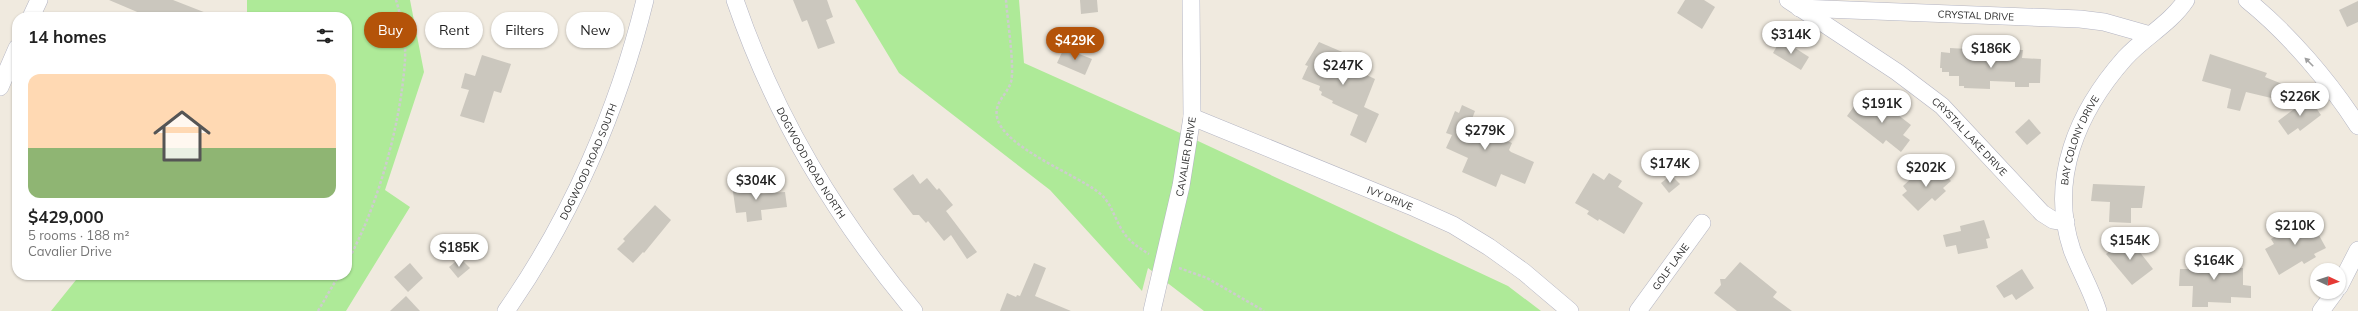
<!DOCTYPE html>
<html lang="en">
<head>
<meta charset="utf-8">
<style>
  :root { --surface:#fff; --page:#f6f6f6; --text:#222; --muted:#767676; --accent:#b45309 }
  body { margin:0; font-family:Mulish,sans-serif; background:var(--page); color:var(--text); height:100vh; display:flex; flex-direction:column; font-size:15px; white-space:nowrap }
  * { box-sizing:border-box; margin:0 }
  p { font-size:13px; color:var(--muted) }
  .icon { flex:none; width:22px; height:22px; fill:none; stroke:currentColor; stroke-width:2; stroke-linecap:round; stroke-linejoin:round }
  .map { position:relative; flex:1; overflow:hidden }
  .side { position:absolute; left:12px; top:12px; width:340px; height:268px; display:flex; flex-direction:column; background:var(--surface); border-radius:16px; box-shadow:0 1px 3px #0004 }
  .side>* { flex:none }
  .banner { position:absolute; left:364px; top:12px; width:380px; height:36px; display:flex; gap:8px }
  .needle { width:26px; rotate:94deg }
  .buttons { position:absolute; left:2310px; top:263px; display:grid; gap:8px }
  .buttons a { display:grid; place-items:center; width:36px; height:36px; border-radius:50%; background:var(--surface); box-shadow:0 1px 3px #0004; font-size:20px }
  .price { position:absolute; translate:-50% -34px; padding:0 9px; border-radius:14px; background:#fff; color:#222; font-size:13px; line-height:26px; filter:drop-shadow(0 1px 2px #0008) }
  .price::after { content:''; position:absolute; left:50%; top:24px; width:12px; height:9px; margin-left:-6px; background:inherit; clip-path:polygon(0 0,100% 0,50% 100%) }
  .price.active { background:var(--accent); color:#fff }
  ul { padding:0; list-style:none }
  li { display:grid; align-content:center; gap:8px; height:212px; padding:0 16px }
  li span { display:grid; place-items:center; height:124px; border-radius:12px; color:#555 }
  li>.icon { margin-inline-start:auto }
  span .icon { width:72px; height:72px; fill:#fffc; stroke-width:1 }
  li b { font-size:17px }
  h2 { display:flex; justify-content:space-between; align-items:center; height:48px; padding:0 16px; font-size:17px }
  .tag { padding:0 14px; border-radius:18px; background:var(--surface); box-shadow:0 1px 3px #0004; font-size:14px; line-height:36px }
  .tag.active { background:var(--accent); color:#fff }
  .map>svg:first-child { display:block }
  .green { fill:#aeea98 }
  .building { fill:#cbc7be }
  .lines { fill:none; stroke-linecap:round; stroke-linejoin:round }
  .minor-casing { stroke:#b3b4c2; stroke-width:18 }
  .path { stroke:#cdcdcd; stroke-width:2.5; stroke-dasharray:3 2; stroke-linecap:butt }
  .minor { stroke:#fff; stroke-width:17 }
  .oneway { fill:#a0a0a0 }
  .labels { text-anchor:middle; stroke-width:3; stroke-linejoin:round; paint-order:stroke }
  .street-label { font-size:10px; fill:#2d2d2d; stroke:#fff }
</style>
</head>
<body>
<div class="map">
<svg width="2358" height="311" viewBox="0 0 2358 311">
  <rect width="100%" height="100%" fill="#f0eadf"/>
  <g class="green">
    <path d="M 247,0 L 410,0 L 424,72 L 385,190 L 410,207 L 346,311 L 51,311 L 80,275 L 347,275 L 347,17 L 247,17 Z"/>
    <path d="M 855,0 L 1019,0 L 1024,63 L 1198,141 L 1508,286 L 1541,311 L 1204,311 L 1148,268 L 1142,291 L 1050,190 L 899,73 Z"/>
  </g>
  <g class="building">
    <path d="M 109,0 L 173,0 L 214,16 L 149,17 Z"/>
    <path d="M 793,0 L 827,0 L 833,17 L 826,20 L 835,43 L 818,49 L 807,20 L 802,22 Z"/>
    <path d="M 1080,0 L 1097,0 L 1098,12 L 1081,14 Z"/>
    <path d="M 1685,0 L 1704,0 L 1715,7 L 1702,29 L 1677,13 Z"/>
    <path d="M 2358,1 L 2358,22 L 2347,27 L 2339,10 Z"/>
    <path d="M 1781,39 L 1809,57 L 1801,70 L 1773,53 Z"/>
    <path d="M 1319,42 L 1354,57 L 1352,61 L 1359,64 L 1358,71 L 1375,79 L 1364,107 L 1379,114 L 1366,143 L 1350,135 L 1358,115 L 1332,103 L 1333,101 L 1321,95 L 1322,92 L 1319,90 L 1320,86 L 1302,79 L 1308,66 L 1305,65 Z"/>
    <path d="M 1064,48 L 1092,59 L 1085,75 L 1057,63 Z"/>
    <path d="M 1950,48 L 1968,49 L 1968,54 L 1975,55 L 1975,57 L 2006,58 L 2006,50 L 2023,50 L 2022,58 L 2041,59 L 2040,83 L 2029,83 L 2029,87 L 2015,87 L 2015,82 L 1990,81 L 1990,89 L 1964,88 L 1964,86 L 1959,86 L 1959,76 L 1949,76 L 1949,72 L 1942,72 L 1942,68 L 1940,68 L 1941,52 L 1950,53 Z"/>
    <path d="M 2210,54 L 2267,73 L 2265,77 L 2292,88 L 2288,102 L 2246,92 L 2240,111 L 2227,108 L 2231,89 L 2202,81 Z"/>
    <path d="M 482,55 L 511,64 L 501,93 L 494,91 L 484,123 L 460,116 L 469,90 L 461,88 L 465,73 L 475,76 Z"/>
    <path d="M 1875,97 L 1911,125 L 1903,135 L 1910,140 L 1901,152 L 1886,140 L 1883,144 L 1847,116 L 1855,105 L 1863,112 Z"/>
    <path d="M 2309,98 L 2321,115 L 2300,131 L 2298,128 L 2288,135 L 2278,121 Z"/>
    <path d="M 1462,105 L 1475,111 L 1472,119 L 1475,120 L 1474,122 L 1486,128 L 1484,131 L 1512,143 L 1509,150 L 1511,152 L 1534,162 L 1525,184 L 1501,174 L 1496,187 L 1462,172 L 1468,158 L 1446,148 L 1452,135 L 1446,133 L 1455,111 L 1459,113 Z"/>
    <path d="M 2029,119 L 2041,133 L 2027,145 L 2015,132 Z"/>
    <path d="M 1935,164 L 1951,181 L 1943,188 L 1946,191 L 1935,201 L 1932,198 L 1918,211 L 1902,195 L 1907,191 L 1903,186 L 1915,175 L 1920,179 Z"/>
    <path d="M 1593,173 L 1604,180 L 1609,173 L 1622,181 L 1618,187 L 1643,203 L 1624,234 L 1599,219 L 1598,221 L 1587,214 L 1589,211 L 1575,203 Z"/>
    <path d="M 913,174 L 920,184 L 927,178 L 937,190 L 939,188 L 953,205 L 946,211 L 977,252 L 967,259 L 951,235 L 944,241 L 928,221 L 926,223 L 919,215 L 913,215 L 893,189 Z"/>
    <path d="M 1671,175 L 1680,184 L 1669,193 L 1661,183 Z"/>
    <path d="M 756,182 L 757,194 L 785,192 L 787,207 L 761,210 L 762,220 L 747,222 L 746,212 L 736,213 L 732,185 Z"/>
    <path d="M 2093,184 L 2145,186 L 2142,208 L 2131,208 L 2131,223 L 2109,222 L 2110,202 L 2091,201 Z"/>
    <path d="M 655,205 L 671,220 L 644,253 L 643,252 L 633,263 L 617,249 L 625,241 L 623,239 Z"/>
    <path d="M 2309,217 L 2326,248 L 2314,254 L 2316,257 L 2304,264 L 2302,261 L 2279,275 L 2265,249 L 2274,244 L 2271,239 Z"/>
    <path d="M 1984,220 L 1990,238 L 1986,239 L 1988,248 L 1958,254 L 1956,245 L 1946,247 L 1943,235 L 1961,231 L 1960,226 Z"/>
    <path d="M 2128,237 L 2153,269 L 2132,285 L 2106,254 Z"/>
    <path d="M 2194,254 L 2209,255 L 2210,260 L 2232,261 L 2231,267 L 2243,268 L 2243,285 L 2251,286 L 2251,298 L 2231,297 L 2231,303 L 2208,302 L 2208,307 L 2192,307 L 2193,286 L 2179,286 L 2180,269 L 2193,269 Z"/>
    <path d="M 460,258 L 470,268 L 458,278 L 449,267 Z"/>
    <path d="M 1740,262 L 1777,292 L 1773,297 L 1792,311 L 1737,311 L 1714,293 L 1721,285 L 1720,279 L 1725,279 Z"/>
    <path d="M 410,263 L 423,278 L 408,292 L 394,277 Z"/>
    <path d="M 1034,263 L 1046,268 L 1035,296 L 1071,311 L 1000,311 L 1007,293 L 1016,297 L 1017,295 L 1020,296 Z"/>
    <path d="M 2022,269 L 2034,288 L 2016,300 L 2012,294 L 2004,298 L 1996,286 Z"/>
    <path d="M 406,296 L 420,311 L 390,311 Z"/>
  </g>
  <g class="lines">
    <defs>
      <g id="minor">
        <path id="s1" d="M 735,0 C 775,117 835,216 914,311"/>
        <path id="s2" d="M 1788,0 L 1897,72 L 1942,106 L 2042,213 L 2053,220 L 2066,222"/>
        <path d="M 2247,0 C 2288,33 2330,82 2358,126"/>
        <path id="s3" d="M 1799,8 L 2080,19 L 2104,22 L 2150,35"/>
        <path d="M 31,17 L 39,0"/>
        <path d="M 0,87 L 17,48"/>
        <path id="s4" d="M 1192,117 L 1415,208 L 1453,225 L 1489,247 L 1524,272 L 1570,311"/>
        <path d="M 2339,287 L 2358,250"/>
        <path id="s5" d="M 506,311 C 571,218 618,110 645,0"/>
        <path id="s6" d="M 1152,311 L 1181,186 L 1192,117 L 1191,0"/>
        <path id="s7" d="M 1638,311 L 1702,223"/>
        <path id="s8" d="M 2098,311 C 2091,289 2080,271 2072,250 C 2048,179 2078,111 2125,58 C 2144,37 2170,24 2186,0"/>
        <path d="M 2321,311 L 2335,292"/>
      </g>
    </defs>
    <use href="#minor" class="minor-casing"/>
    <g class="path">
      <path d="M 1006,0 C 1007,17 1015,68 1011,82 C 1007,95 994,102 997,117 C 1003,147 1075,174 1098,192 C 1112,202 1114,219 1124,233 C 1130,242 1139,248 1149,254"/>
      <path d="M 347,262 C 378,207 401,123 405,60 C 406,40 402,20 396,0"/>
      <path d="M 1179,268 L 1207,278 L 1264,311"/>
      <path d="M 318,311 L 339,275"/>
    </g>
    <use href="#minor" class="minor"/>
  </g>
  <defs><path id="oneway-solid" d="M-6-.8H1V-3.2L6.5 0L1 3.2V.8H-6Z"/></defs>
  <use class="oneway" href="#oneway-solid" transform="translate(2309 62) rotate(-135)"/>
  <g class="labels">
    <g class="street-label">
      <text dy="4" stroke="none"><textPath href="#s3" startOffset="177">CRYSTAL DRIVE</textPath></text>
      <text dy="4" stroke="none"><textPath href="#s2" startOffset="228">CRYSTAL LAKE DRIVE</textPath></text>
      <text dy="4" stroke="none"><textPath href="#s8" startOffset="180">BAY COLONY DRIVE</textPath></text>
      <text dy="4" stroke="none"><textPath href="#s6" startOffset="158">CAVALIER DRIVE</textPath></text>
      <text dy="4" stroke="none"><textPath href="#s5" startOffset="171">DOGWOOD ROAD SOUTH</textPath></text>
      <text dy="4" stroke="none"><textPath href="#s1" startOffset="180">DOGWOOD ROAD NORTH</textPath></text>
      <text dy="4" stroke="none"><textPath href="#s4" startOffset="214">IVY DRIVE</textPath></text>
      <text dy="4" stroke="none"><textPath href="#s7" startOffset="55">GOLF LANE</textPath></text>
    </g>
  </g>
</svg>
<div class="buttons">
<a><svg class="needle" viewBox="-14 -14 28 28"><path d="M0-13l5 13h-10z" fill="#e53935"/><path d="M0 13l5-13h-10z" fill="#767676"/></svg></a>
</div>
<b class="price" style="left:1791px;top:55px">$314K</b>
<b class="price active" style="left:1075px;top:61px">$429K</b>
<b class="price" style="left:1991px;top:69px">$186K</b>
<b class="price" style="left:1343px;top:86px">$247K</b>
<b class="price" style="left:2300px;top:117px">$226K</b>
<b class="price" style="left:1882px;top:124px">$191K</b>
<b class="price" style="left:1485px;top:151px">$279K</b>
<b class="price" style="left:1670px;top:184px">$174K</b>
<b class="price" style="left:1926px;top:188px">$202K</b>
<b class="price" style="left:756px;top:201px">$304K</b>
<b class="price" style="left:2295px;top:246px">$210K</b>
<b class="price" style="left:2130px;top:261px">$154K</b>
<b class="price" style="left:459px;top:268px">$185K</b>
<b class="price" style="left:2214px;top:281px">$164K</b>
<div class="banner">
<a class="tag active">Buy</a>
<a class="tag">Rent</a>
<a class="tag">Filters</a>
<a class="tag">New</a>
</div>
<section class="side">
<h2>14 homes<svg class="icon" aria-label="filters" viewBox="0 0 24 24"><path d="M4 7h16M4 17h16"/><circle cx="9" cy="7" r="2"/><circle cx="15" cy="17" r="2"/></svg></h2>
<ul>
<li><span style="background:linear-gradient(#ffd9b3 60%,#8fb573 0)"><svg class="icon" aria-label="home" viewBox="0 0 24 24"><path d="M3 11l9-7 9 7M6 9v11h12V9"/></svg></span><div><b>$429,000</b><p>5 rooms · 188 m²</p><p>Cavalier Drive</p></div></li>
</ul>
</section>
</div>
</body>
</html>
